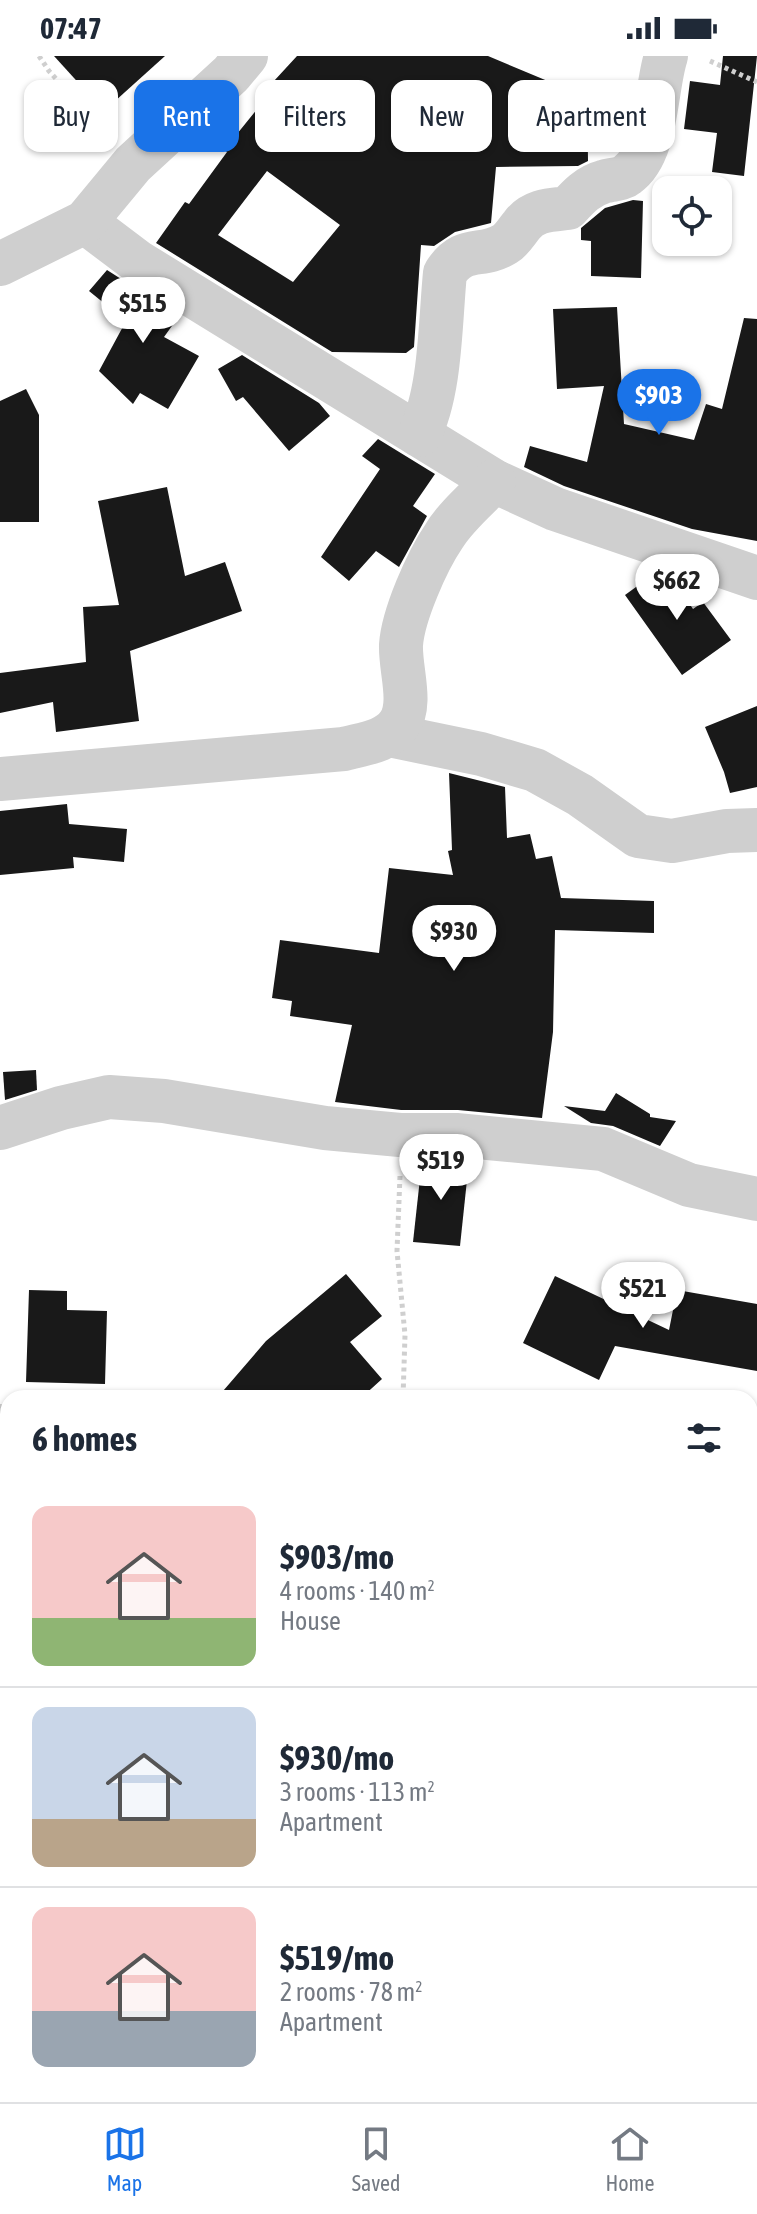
<!DOCTYPE html>
<html lang="en">
<head>
<meta charset="utf-8">
<style>
  :root { --surface:#fff; --page:#f2f2f3; --text:#1f2937; --muted:#747a83; --line:#e0e1e3; --accent:#1a73e8 }
  body { margin:0; font-family:"Asap Condensed",sans-serif; background:var(--page); color:var(--text); height:100vh; display:flex; flex-direction:column; font-size:30px; white-space:nowrap }
  * { box-sizing:border-box; margin:0 }
  p { font-size:26px; color:var(--muted) }
  .icon { flex:none; width:44px; height:44px; fill:none; stroke:currentColor; stroke-width:2; stroke-linecap:round; stroke-linejoin:round }
  .map { position:relative; flex:1; overflow:hidden }
  .drawer { position:absolute; left:0px; top:1334px; width:758px; height:712px; display:flex; flex-direction:column; background:var(--surface); border-radius:24px 24px 0 0; box-shadow:0 2px 6px #0004 }
  .drawer>* { flex:none }
  .top-card { position:absolute; left:24px; top:24px; width:710px; height:72px; display:flex; gap:16px }
  .tools { position:absolute; left:652px; top:120px; display:grid; gap:16px }
  .tools a { display:grid; place-items:center; width:80px; height:80px; border-radius:16px; background:var(--surface); box-shadow:0 2px 6px #0004; font-size:40px }
  .price { position:absolute; translate:-50% -68px; padding:0 18px; border-radius:28px; background:#fff; color:#222; font-size:26px; line-height:52px; filter:drop-shadow(0 2px 4px #0008) }
  .price::after { content:''; position:absolute; left:50%; top:48px; width:24px; height:18px; margin-left:-12px; background:inherit; clip-path:polygon(0 0,100% 0,50% 100%) }
  .price.active { background:var(--accent); color:#fff }
  ul { padding:0; list-style:none }
  li { display:flex; align-items:center; gap:24px; height:200px; padding:0 32px }
  li+li { border-top:2px solid var(--line) }
  li span { display:grid; place-items:center; flex:none; width:224px; height:160px; border-radius:16px; color:#555 }
  li>.icon { margin-inline-start:auto }
  span .icon { width:96px; height:96px; fill:#fffc; stroke-width:1 }
  li b { font-size:34px }
  h2 { display:flex; justify-content:space-between; align-items:center; height:96px; padding:0 32px; font-size:34px }
  .tag { padding:0 28px; border-radius:16px; background:var(--surface); box-shadow:0 2px 6px #0004; font-size:28px; line-height:72px }
  .tag.active { background:var(--accent); color:#fff }
  .status { display:flex; justify-content:space-between; align-items:center; height:56px; padding:0 40px; background:var(--surface); direction:ltr }
  .status svg { height:22px; fill:currentColor }
  .dock { display:flex; justify-content:space-around; align-items:center; height:112px; border-top:2px solid var(--line); background:var(--surface); font-size:22px; color:var(--muted) }
  .dock a { display:grid; justify-items:center; gap:4px }
  .dock .active { color:var(--accent) }
  .map>svg:first-child { display:block }
  .building { fill:#191919; fill-rule:evenodd }
  .lines { fill:none; stroke-linecap:round; stroke-linejoin:round }
  .path { stroke:#cfcfcf; stroke-width:5; stroke-dasharray:4 4; stroke-linecap:butt }
  .minor { stroke:#cfcfcf; stroke-width:44 }
</style>
</head>
<body>
<div class="status"><b>07:47</b><svg viewBox="0 0 49 12"><path d="M0 12V9h3v3zM5 12V6h3v6zM10 12V3h3v9zM15 12V0h3v12zM26 1h20v11H26zM47 4h2v5h-2z"/></svg></div>
<div class="map">
<svg width="757" height="2046" viewBox="0 0 757 2046">
  <rect width="100%" height="100%" fill="#fff"/>
  <g class="building">
    <path d="M 54,0 L 165,0 L 104,55 Z"/>
    <path d="M 297,0 L 488,0 L 562,31 L 587,31 L 588,105 L 578,110 L 496,111 L 491,167 L 455,176 L 434,190 L 421,189 L 414,291 L 406,297 L 332,296 L 156,187 L 185,146 L 189,148 L 227,96 L 224,94 L 266,42 L 262,38 ZM 267,115 L 340,169 L 293,226 L 218,179 Z"/>
    <path d="M 723,0 L 757,0 L 744,120 L 712,116 L 717,77 L 684,73 L 690,25 L 720,29 Z"/>
    <path d="M 633,144 L 643,145 L 641,222 L 591,220 L 591,185 L 581,184 L 581,172 L 605,152 Z"/>
    <path d="M 107,214 L 179,260 L 164,281 L 199,300 L 168,353 L 140,337 L 133,348 L 99,315 L 126,265 L 89,235 Z"/>
    <path d="M 617,251 L 624,368 L 694,384 L 706,348 L 722,353 L 744,262 L 757,263 L 757,485 L 692,473 L 564,430 L 524,411 L 530,390 L 587,406 L 604,330 L 557,333 L 553,253 Z"/>
    <path d="M 242,299 L 319,347 L 330,360 L 289,395 L 243,341 L 236,345 L 218,313 Z"/>
    <path d="M 26,333 L 39,359 L 39,466 L 0,466 L 0,345 Z"/>
    <path d="M 378,383 L 435,418 L 413,450 L 427,460 L 399,511 L 376,495 L 349,525 L 321,501 L 380,413 L 362,400 Z"/>
    <path d="M 167,431 L 185,520 L 225,506 L 242,555 L 130,595 L 139,665 L 56,676 L 53,646 L 0,657 L 0,617 L 86,606 L 83,551 L 119,549 L 98,445 Z"/>
    <path d="M 658,515 L 669,518 L 693,553 L 703,546 L 731,584 L 682,619 L 625,539 Z"/>
    <path d="M 757,650 L 757,731 L 730,737 L 724,716 L 705,671 Z"/>
    <path d="M 449,717 L 505,731 L 507,782 L 530,778 L 536,803 L 552,800 L 561,842 L 654,845 L 654,877 L 555,874 L 553,976 L 542,1062 L 458,1054 L 401,1054 L 335,1046 L 352,969 L 290,960 L 292,945 L 272,942 L 280,884 L 379,897 L 389,812 L 453,819 L 448,795 L 452,794 Z"/>
    <path d="M 67,748 L 69,768 L 127,773 L 124,806 L 73,801 L 74,812 L 0,819 L 0,755 Z"/>
    <path d="M 36,1014 L 37,1034 L 5,1044 L 3,1016 Z"/>
    <path d="M 616,1037 L 650,1058 L 650,1061 L 676,1065 L 660,1090 L 613,1070 L 591,1067 L 564,1050 L 605,1055 Z"/>
    <path d="M 422,1104 L 469,1105 L 460,1190 L 413,1186 Z"/>
    <path d="M 346,1218 L 382,1260 L 350,1286 L 382,1323 L 361,1342 L 217,1342 L 266,1285 Z"/>
    <path d="M 555,1220 L 669,1274 L 677,1234 L 757,1248 L 757,1315 L 615,1290 L 599,1324 L 523,1287 Z"/>
    <path d="M 29,1234 L 67,1235 L 67,1254 L 107,1255 L 105,1328 L 26,1326 Z"/>
  </g>
  <g class="lines">
    <g class="path">
      <path d="M 39,0 L 49,15 L 105,77"/>
      <path d="M 710,5 L 757,26"/>
      <path d="M 400,1120 L 397,1195 L 405,1279 L 403,1342"/>
    </g>
    <g class="minor">
      <path d="M 85,166 L 138,206 L 494,425 L 555,453 L 757,522"/>
      <path d="M 0,208 L 85,166 L 133,108 L 231,18 L 246,0"/>
      <path d="M 419,379 C 441,336 440,267 445,217 C 464,188 480,203 505,188 C 512,184 517,175 522,169 C 533,154 551,154 568,152 C 578,141 588,130 603,126 C 611,123 621,124 627,119 C 658,97 655,33 666,0"/>
      <path d="M 389,679 L 481,698 L 535,714 L 580,739 L 638,780 L 672,785 L 727,775 L 757,774"/>
      <path d="M 0,723 L 344,693 C 362,688 387,686 399,668 C 413,647 400,614 401,589 C 403,559 427,505 444,480 C 456,460 478,442 494,425"/>
      <path d="M 0,1072 L 61,1052 L 109,1041 L 164,1045 L 325,1072 L 400,1079 L 456,1079 L 603,1093 L 689,1129 L 757,1143"/>
      <path d="M 0,1370 L 8,1372"/>
      <path d="M 750,1538 L 757,1538"/>
    </g>
  </g>
</svg>
<div class="tools">
<a><svg class="icon" aria-label="locate" viewBox="0 0 24 24"><circle cx="12" cy="12" r="6"/><path d="M12 2v4M12 18v4M2 12h4M18 12h4"/></svg></a>
</div>
<b class="price" style="left:143px;top:289px">$515</b>
<b class="price active" style="left:659px;top:381px">$903</b>
<b class="price" style="left:677px;top:566px">$662</b>
<b class="price" style="left:454px;top:917px">$930</b>
<b class="price" style="left:441px;top:1146px">$519</b>
<b class="price" style="left:643px;top:1274px">$521</b>
<div class="top-card">
<a class="tag">Buy</a>
<a class="tag active">Rent</a>
<a class="tag">Filters</a>
<a class="tag">New</a>
<a class="tag">Apartment</a>
</div>
<section class="drawer">
<h2>6 homes<svg class="icon" aria-label="filters" viewBox="0 0 24 24"><path d="M4 7h16M4 17h16"/><circle cx="9" cy="7" r="2"/><circle cx="15" cy="17" r="2"/></svg></h2>
<ul>
<li><span style="background:linear-gradient(#f6c9c9 70%,#8fb573 0)"><svg class="icon" aria-label="home" viewBox="0 0 24 24"><path d="M3 11l9-7 9 7M6 9v11h12V9"/></svg></span><div><b>$903/mo</b><p>4 rooms · 140 m²</p><p>House</p></div></li>
<li><span style="background:linear-gradient(#c9d6e8 70%,#b9a48a 0)"><svg class="icon" aria-label="home" viewBox="0 0 24 24"><path d="M3 11l9-7 9 7M6 9v11h12V9"/></svg></span><div><b>$930/mo</b><p>3 rooms · 113 m²</p><p>Apartment</p></div></li>
<li><span style="background:linear-gradient(#f6c9c9 65%,#9aa5b1 0)"><svg class="icon" aria-label="home" viewBox="0 0 24 24"><path d="M3 11l9-7 9 7M6 9v11h12V9"/></svg></span><div><b>$519/mo</b><p>2 rooms · 78 m²</p><p>Apartment</p></div></li>
</ul>
</section>
</div>
<nav class="dock">
<a class="active"><svg class="icon" aria-label="map" viewBox="0 0 24 24"><path d="M3 6l6-2 6 2 6-2v14l-6 2-6-2-6 2zM9 4v14M15 6v14"/></svg>Map</a>
<a><svg class="icon" aria-label="saved" viewBox="0 0 24 24"><path d="M7 4h10v16l-5-4-5 4z"/></svg>Saved</a>
<a><svg class="icon" aria-label="home" viewBox="0 0 24 24"><path d="M3 11l9-7 9 7M6 9v11h12V9"/></svg>Home</a>
</nav>
</body>
</html>
